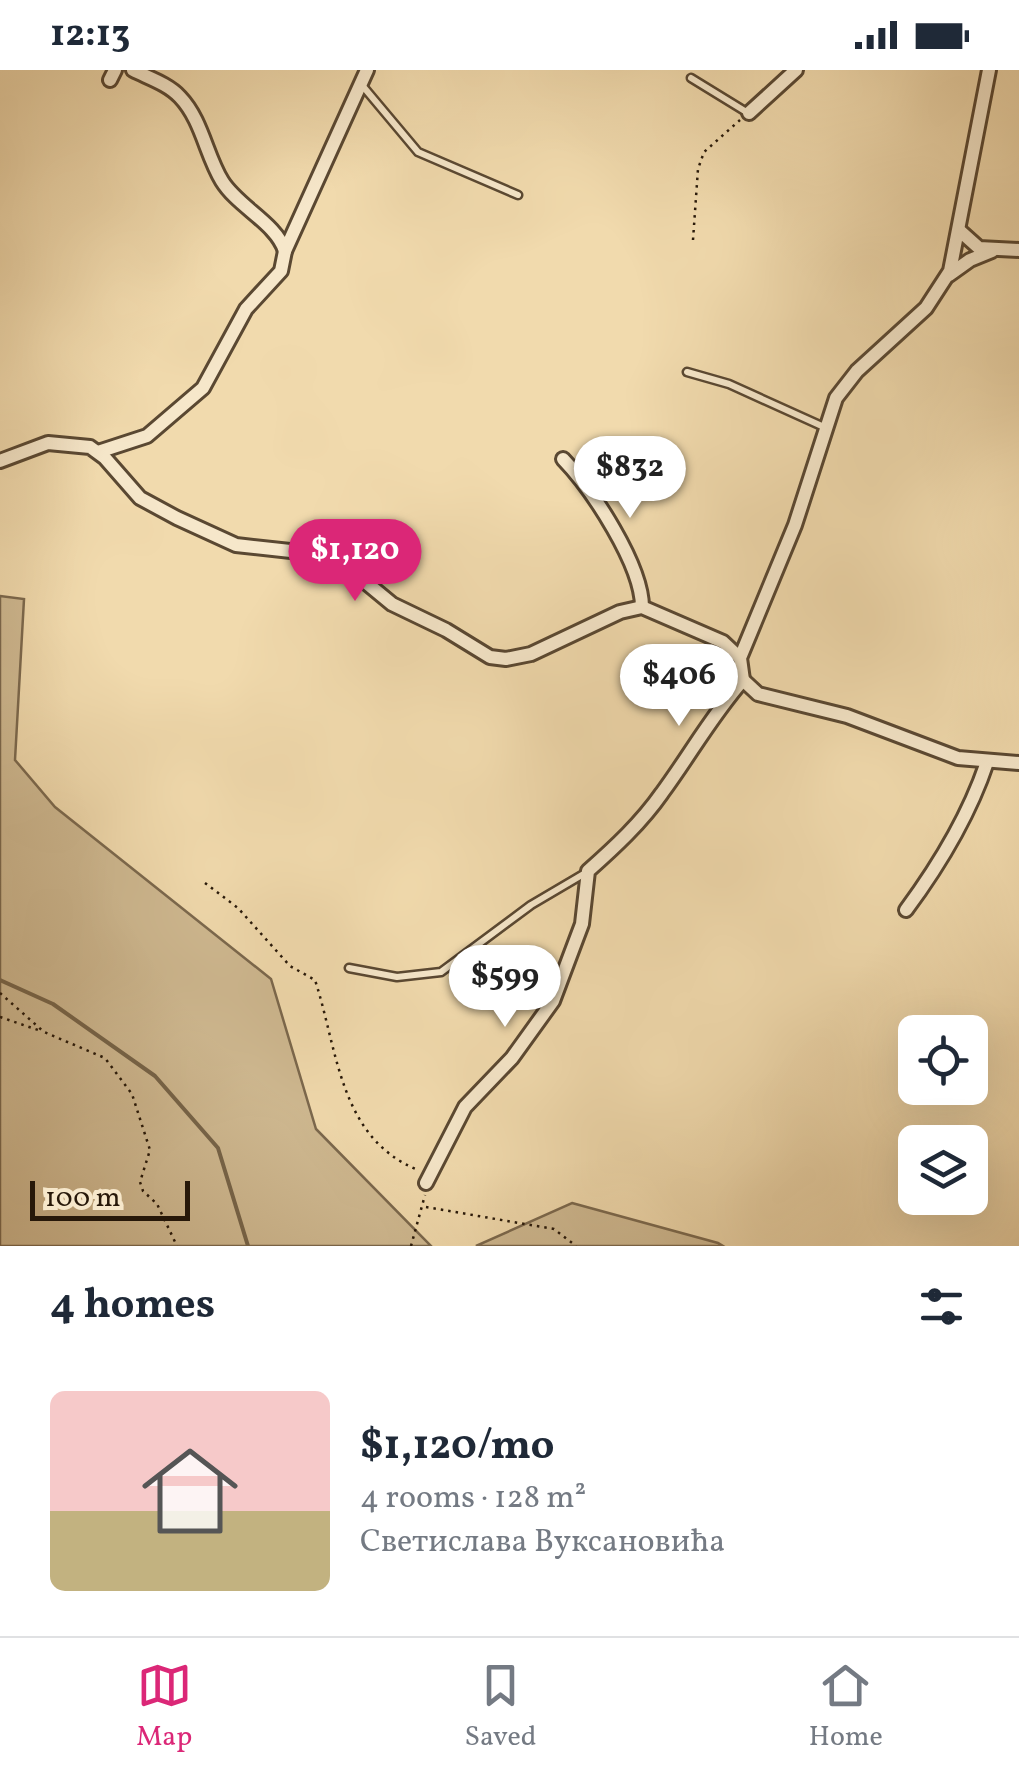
<!DOCTYPE html>
<html lang="en">
<head>
<meta charset="utf-8">
<style>
  :root { --surface:#fff; --page:#f6f6f7; --text:#1f2937; --muted:#747a83; --line:#e0e1e3; --accent:#db2777 }
  body { margin:0; font-family:Vollkorn,serif; background:var(--page); color:var(--text); height:100vh; display:flex; flex-direction:column; font-size:38px; white-space:nowrap }
  * { box-sizing:border-box; margin:0 }
  p { font-size:32px; color:var(--muted) }
  .icon { flex:none; width:55px; height:55px; fill:none; stroke:currentColor; stroke-width:2; stroke-linecap:round; stroke-linejoin:round }
  .map { position:relative; height:1176px; overflow:hidden }
  .panel { display:flex; flex-direction:column; background:var(--surface); flex:1 }
  .panel>* { flex:none }
  .fabs { position:absolute; left:898px; top:945px; display:grid; gap:20px }
  .fabs a { display:grid; place-items:center; width:90px; height:90px; border-radius:15px; background:var(--surface); box-shadow:0 10px 40px #0002; font-size:50px }
  .scale { position:absolute; left:30px; bottom:25px; width:160px; box-sizing:border-box; padding-left:10px; border:5px solid #271809; border-top:0; font-size:28px; line-height:35px; white-space:nowrap; color:#271809; -webkit-text-stroke:8px #f6e7ca; paint-order:stroke }
  .price { position:absolute; translate:-50% -85px; padding:0 22px; border-radius:35px; background:#fff; color:#222; font-size:32px; line-height:65px; filter:drop-shadow(0 2px 5px #0008) }
  .price::after { content:''; position:absolute; left:50%; top:60px; width:30px; height:22px; margin-left:-15px; background:inherit; clip-path:polygon(0 0,100% 0,50% 100%) }
  .price.selected { background:var(--accent); color:#fff }
  ul { padding:0; list-style:none }
  li { display:flex; align-items:center; gap:30px; height:250px; padding:0 50px }
  li span { display:grid; place-items:center; flex:none; width:280px; height:200px; border-radius:15px; color:#555 }
  li>.icon { margin-inline-start:auto }
  span .icon { width:120px; height:120px; fill:#fffc; stroke-width:1 }
  li b { font-size:42px }
  h2 { display:flex; justify-content:space-between; align-items:center; height:120px; padding:0 50px; font-size:42px }
  .status { display:flex; justify-content:space-between; align-items:center; height:70px; padding:0 50px; background:var(--surface); direction:ltr }
  .status svg { height:28px; fill:currentColor }
  .menu { display:flex; justify-content:space-around; align-items:center; height:140px; border-top:2px solid var(--line); background:var(--surface); font-size:28px; color:var(--muted) }
  .menu a { display:grid; justify-items:center; gap:5px }
  .menu .selected { color:var(--accent) }
  .map>svg:first-child { display:block }
  .green { fill:#cfb991; stroke:#7b684d; stroke-width:2.5 }
  .lines { fill:none; stroke-linecap:round; stroke-linejoin:round }
  .stream { stroke:#77654a; stroke-width:4 }
  .service-casing { stroke:#5a4832; stroke-width:11 }
  .minor-casing { stroke:#5a4832; stroke-width:18 }
  .path { stroke:#271809; stroke-width:2.5; stroke-dasharray:2.5 5; stroke-linecap:butt }
  .service { stroke:#f6e7ca; stroke-width:6 }
  .minor { stroke:#f6e7ca; stroke-width:12 }
</style>
</head>
<body>
<div class="status"><b>12:13</b><svg viewBox="0 0 49 12"><path d="M0 12V9h3v3zM5 12V6h3v6zM10 12V3h3v9zM15 12V0h3v12zM26 1h20v11H26zM47 4h2v5h-2z"/></svg></div>
<div class="map">
<svg width="1019" height="1176" viewBox="0 0 1019 1176">
  <rect width="100%" height="100%" fill="#f1daad"/>
  <filter id="stains"><feTurbulence type="fractalNoise" baseFrequency=".002" numOctaves="4"/><feColorMatrix values="0 0 0 0 .2 0 0 0 0 .09 0 0 0 0 .02 0 0 0 .5 -.17"/></filter>
  <radialGradient id="worn" r=".72"><stop offset=".6" stop-color="#630" stop-opacity="0"/><stop offset="1" stop-color="#630" stop-opacity=".3"/></radialGradient>
  <g class="green">
    <path d="M 0,526 L 24,529 L 15,690 L 55,737 L 271,909 L 316,1059 L 431,1176 L 0,1176 Z"/>
    <path d="M 572,1133 L 718,1173 L 723,1176 L 476,1176 Z"/>
  </g>
  <g class="lines">
    <path class="stream" d="M 0,910 L 53,934 L 155,1006 L 218,1078 L 248,1176"/>
    <defs>
      <g id="service">
        <path d="M 691,8 L 748,43"/>
        <path d="M 361,14 L 418,82 L 518,125"/>
        <path d="M 687,302 L 729,314 L 824,357"/>
        <path d="M 349,898 L 397,907 L 441,902 L 531,835 L 587,802"/>
      </g>
      <g id="minor">
        <path d="M 133,0 C 149,8 168,14 180,27 C 202,50 206,85 222,111 C 238,137 276,153 285,181"/>
        <path d="M 110,10 L 115,0"/>
        <path d="M 749,43 L 796,0"/>
        <path d="M 960,161 L 979,178 L 1019,180"/>
        <path d="M 949,205 L 970,190 L 992,181"/>
        <path d="M 98,382 L 147,366 L 203,318 L 246,239 L 281,201 L 285,181 L 367,0"/>
        <path d="M 563,389 C 592,419 642,495 642,537"/>
        <path d="M 0,391 L 48,373 L 90,377 L 105,388 L 140,428 L 177,448 L 236,475 L 327,485 L 346,496 L 392,534 L 446,560 L 490,587 L 506,589 L 531,584 L 620,542 L 642,537 L 723,572 L 740,588"/>
        <path d="M 743,610 L 740,588 L 795,455 L 836,328 L 857,301 L 926,238 L 950,201 L 989,0"/>
        <path d="M 743,610 L 758,624 L 847,646 L 958,688 L 1019,693"/>
        <path d="M 906,840 C 940,794 969,746 987,692"/>
        <path d="M 426,1113 L 465,1037 L 512,988 L 553,931 L 582,854 L 588,801 C 615,777 641,753 662,723 C 690,685 712,645 743,610"/>
      </g>
    </defs>
    <use href="#service" class="service-casing"/>
    <use href="#minor" class="minor-casing"/>
    <g class="path">
      <path d="M 693,170 L 698,99 L 704,82 L 740,50"/>
      <path d="M 205,813 L 238,838 L 290,896 L 315,910 C 338,980 339,1068 418,1100"/>
      <path d="M 0,923 L 44,962 L 105,988 L 132,1024 L 150,1080 L 140,1112 L 143,1121 L 157,1134 L 177,1176"/>
      <path d="M 0,947 L 41,961"/>
      <path d="M 426,1137 L 554,1159 L 576,1176"/>
      <path d="M 411,1176 L 425,1125"/>
    </g>
    <use href="#service" class="service"/>
    <use href="#minor" class="minor"/>
  </g>
  <rect width="100%" height="100%" filter="url(#stains)"/>
  <rect width="100%" height="100%" fill="url(#worn)"/>
</svg>
<div class="fabs">
<a><svg class="icon" aria-label="locate" viewBox="0 0 24 24"><circle cx="12" cy="12" r="6"/><path d="M12 2v4M12 18v4M2 12h4M18 12h4"/></svg></a>
<a><svg class="icon" aria-label="layers" viewBox="0 0 24 24"><path d="M12 4l9 5-9 5-9-5zM3 14l9 5 9-5"/></svg></a>
</div>
<div class="scale">100 m</div>
<b class="price" style="left:630px;top:451px">$832</b>
<b class="price selected" style="left:355px;top:534px">$1,120</b>
<b class="price" style="left:679px;top:659px">$406</b>
<b class="price" style="left:505px;top:960px">$599</b>
</div>
<section class="panel">
<h2>4 homes<svg class="icon" aria-label="filters" viewBox="0 0 24 24"><path d="M4 7h16M4 17h16"/><circle cx="9" cy="7" r="2"/><circle cx="15" cy="17" r="2"/></svg></h2>
<ul>
<li><span style="background:linear-gradient(#f6c9c9 60%,#c2b280 0)"><svg class="icon" aria-label="home" viewBox="0 0 24 24"><path d="M3 11l9-7 9 7M6 9v11h12V9"/></svg></span><div><b>$1,120/mo</b><p>4 rooms · 128 m²</p><p>Светислава Вуксановића</p></div></li>
</ul>
</section>
<nav class="menu">
<a class="selected"><svg class="icon" aria-label="map" viewBox="0 0 24 24"><path d="M3 6l6-2 6 2 6-2v14l-6 2-6-2-6 2zM9 4v14M15 6v14"/></svg>Map</a>
<a><svg class="icon" aria-label="saved" viewBox="0 0 24 24"><path d="M7 4h10v16l-5-4-5 4z"/></svg>Saved</a>
<a><svg class="icon" aria-label="home" viewBox="0 0 24 24"><path d="M3 11l9-7 9 7M6 9v11h12V9"/></svg>Home</a>
</nav>
</body>
</html>
